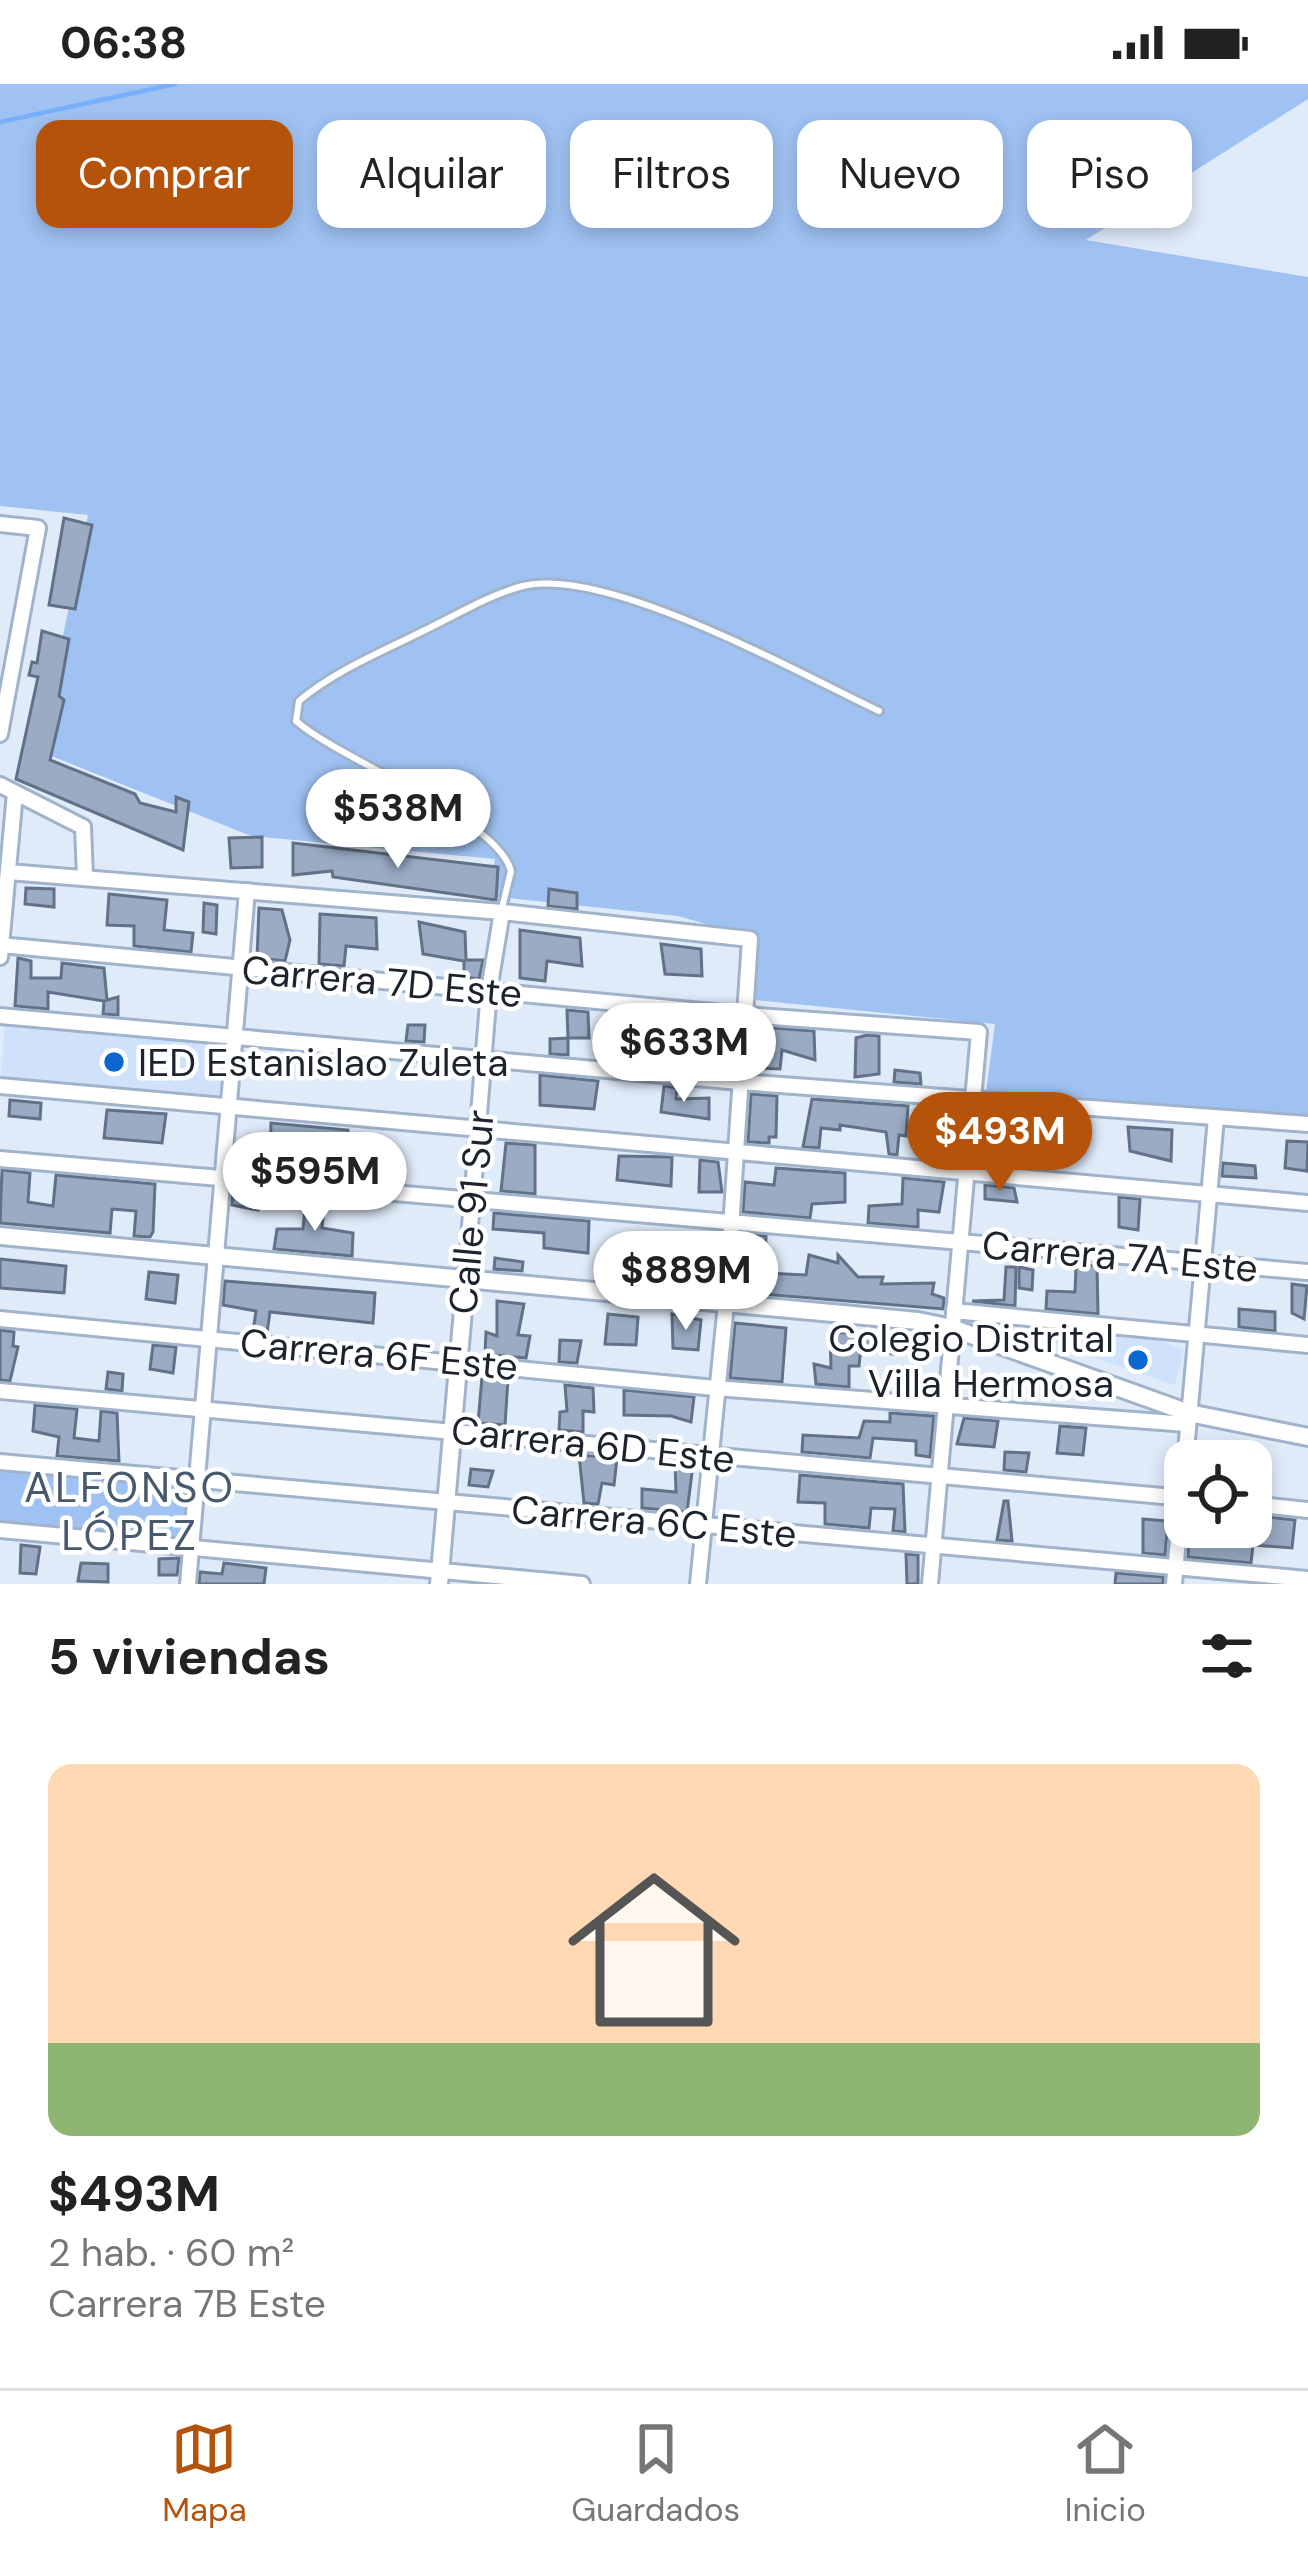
<!DOCTYPE html>
<html lang="es">
<head>
<meta charset="utf-8">
<style>
  :root { --surface:#fff; --page:#f6f6f6; --text:#222; --muted:#767676; --line:#e0e0e0; --accent:#b45309 }
  body { margin:0; font-family:"DM Sans",sans-serif; background:var(--page); color:var(--text); height:100vh; display:flex; flex-direction:column; font-size:45px; white-space:nowrap }
  * { box-sizing:border-box; margin:0 }
  p { font-size:39px; color:var(--muted) }
  .icon { flex:none; width:66px; height:66px; fill:none; stroke:currentColor; stroke-width:2; stroke-linecap:round; stroke-linejoin:round }
  .map { position:relative; height:1500px; overflow:hidden }
  .details { display:flex; flex-direction:column; background:var(--surface); flex:1 }
  .details>* { flex:none }
  .guide { position:absolute; left:36px; top:36px; width:1236px; height:108px; display:flex; gap:24px }
  .fabs { position:absolute; left:1164px; top:1356px; display:grid; gap:24px }
  .fabs a { display:grid; place-items:center; width:108px; height:108px; border-radius:24px; background:var(--surface); box-shadow:0 6px 18px #0003; font-size:60px }
  .price { position:absolute; translate:-50% -102px; padding:0 27px; border-radius:42px; background:#fff; color:#222; font-size:39px; line-height:78px; filter:drop-shadow(0 3px 6px #0008) }
  .price::after { content:''; position:absolute; left:50%; top:72px; width:36px; height:27px; margin-left:-18px; background:inherit; clip-path:polygon(0 0,100% 0,50% 100%) }
  .price.selected { background:var(--accent); color:#fff }
  ul { padding:0; list-style:none }
  li { display:grid; align-content:center; gap:24px; height:636px; padding:0 48px }
  li+li { border-top:3px solid var(--line) }
  li span { display:grid; place-items:center; height:372px; border-radius:24px; color:#555 }
  li>.icon { margin-inline-start:auto }
  span .icon { width:216px; height:216px; fill:#fffc; stroke-width:1 }
  li b { font-size:51px }
  h2 { display:flex; justify-content:space-between; align-items:center; height:144px; padding:0 48px; font-size:51px }
  .tag { padding:0 42px; border-radius:24px; background:var(--surface); box-shadow:0 6px 18px #0003; font-size:42px; line-height:108px }
  .tag.selected { background:var(--accent); color:#fff }
  .status { display:flex; justify-content:space-between; align-items:center; height:84px; padding:0 60px; background:var(--surface); direction:ltr }
  .status svg { height:33px; fill:currentColor }
  .tabs { display:flex; justify-content:space-around; align-items:center; height:168px; border-top:3px solid var(--line); background:var(--surface); font-size:33px; color:var(--muted) }
  .tabs a { display:grid; justify-items:center; gap:6px }
  .tabs .selected { color:var(--accent) }
  .map>svg:first-child { display:block }
  .built { fill:#cfe1fb }
  .green { fill:#9fc2f2 }
  .lines { fill:none; stroke-linecap:round; stroke-linejoin:round }
  .stream { stroke:#78affb; stroke-width:4.5 }
  .building { fill:#9aabc3; stroke:#617187; stroke-width:3 }
  .service-casing { stroke:#a1b3cb; stroke-width:12 }
  .minor-casing { stroke:#a1b3cb; stroke-width:20 }
  .tertiary-casing { stroke:#a1b3cb; stroke-width:22 }
  .service { stroke:#fff; stroke-width:6 }
  .minor { stroke:#fff; stroke-width:14 }
  .tertiary { stroke:#fff; stroke-width:16 }
  .poi-dot { fill:#0967cf; stroke:#fff; stroke-width:4.5 }
  .labels { text-anchor:middle; stroke-width:9; stroke-linejoin:round; paint-order:stroke }
  .street-label { font-size:39px; fill:#1c232c; stroke:#fff }
  .poi-label { font-size:39px; fill:#1c232c; stroke:#fff; text-anchor:start }
  .neighbourhood-label { font-size:42px; letter-spacing:3px; fill:#48586d; stroke:#fff }
</style>
</head>
<body>
<div class="status"><b>06:38</b><svg viewBox="0 0 49 12"><path d="M0 12V9h3v3zM5 12V6h3v6zM10 12V3h3v9zM15 12V0h3v12zM26 1h20v11H26zM47 4h2v5h-2z"/></svg></div>
<div class="map">
<svg width="1308" height="1500" viewBox="0 0 1308 1500">
  <rect width="100%" height="100%" fill="#e0ebfa"/>
  <g class="built">
    <path d="M 5,940 L 228,960 L 224,1015 L 1,995 Z"/>
    <path d="M 1026,1251 L 1147,1252 L 1184,1265 L 1175,1301 Z"/>
  </g>
  <g class="green">
    <path d="M 0,0 L 1308,0 L 1308,15 L 1086,156 L 1308,193 L 1308,1034 L 986,1008 L 995,940 L 754,916 L 755,854 L 678,832 L 489,812 L 495,775 L 251,752 L 39,667 L 88,431 L 0,422 Z"/>
    <path d="M 0,1386 L 188,1404 L 184,1457 L 0,1439 Z"/>
  </g>
  <g class="lines">
    <path class="stream" d="M 0,38 L 175,0"/>
  </g>
  <g class="building">
    <path d="M 64,434 L 92,441 L 75,525 L 49,521 Z"/>
    <path d="M 42,547 L 69,555 L 59,612 L 64,616 L 50,676 L 135,710 L 140,719 L 176,728 L 176,713 L 189,718 L 183,766 L 16,695 L 38,593 L 29,591 L 32,578 L 37,579 Z"/>
    <path d="M 262,753 L 262,783 L 231,784 L 229,754 Z"/>
    <path d="M 293,759 L 498,783 L 496,816 L 333,793 L 332,787 L 293,791 Z"/>
    <path d="M 26,804 L 54,805 L 54,823 L 25,820 Z"/>
    <path d="M 549,805 L 577,809 L 577,825 L 548,822 Z"/>
    <path d="M 109,810 L 167,816 L 164,846 L 193,849 L 191,868 L 134,862 L 134,842 L 107,841 Z"/>
    <path d="M 204,819 L 217,821 L 216,850 L 203,848 Z"/>
    <path d="M 259,824 L 282,826 L 290,856 L 285,877 L 257,874 Z"/>
    <path d="M 320,830 L 376,834 L 377,865 L 346,862 L 344,882 L 319,880 Z"/>
    <path d="M 419,838 L 465,848 L 466,876 L 483,876 L 479,895 L 464,893 L 464,877 L 423,870 Z"/>
    <path d="M 520,846 L 580,854 L 582,882 L 547,877 L 545,897 L 520,894 Z"/>
    <path d="M 661,860 L 701,865 L 702,892 L 665,890 Z"/>
    <path d="M 18,874 L 31,877 L 31,894 L 61,894 L 62,879 L 104,884 L 107,916 L 118,913 L 118,931 L 103,930 L 104,917 L 48,908 L 48,925 L 15,922 Z"/>
    <path d="M 567,926 L 588,928 L 589,954 L 568,954 Z"/>
    <path d="M 668,935 L 699,938 L 699,963 L 667,959 Z"/>
    <path d="M 408,941 L 425,941 L 424,958 L 406,957 Z"/>
    <path d="M 760,943 L 814,947 L 815,976 L 782,966 L 780,985 L 755,984 Z"/>
    <path d="M 867,951 L 879,952 L 879,990 L 855,993 L 856,954 Z"/>
    <path d="M 568,954 L 568,971 L 550,970 L 550,955 Z"/>
    <path d="M 895,986 L 920,989 L 921,1000 L 894,998 Z"/>
    <path d="M 540,991 L 598,997 L 594,1025 L 540,1021 Z"/>
    <path d="M 664,1002 L 677,1004 L 676,1015 L 709,1014 L 709,1035 L 661,1028 Z"/>
    <path d="M 751,1010 L 777,1012 L 776,1053 L 769,1053 L 769,1059 L 748,1058 Z"/>
    <path d="M 812,1015 L 908,1022 L 906,1052 L 899,1051 L 897,1071 L 889,1070 L 886,1048 L 840,1041 L 840,1046 L 821,1044 L 819,1064 L 803,1063 Z"/>
    <path d="M 10,1016 L 41,1019 L 40,1035 L 9,1032 Z"/>
    <path d="M 107,1026 L 166,1030 L 162,1059 L 104,1054 Z"/>
    <path d="M 938,1026 L 953,1027 L 950,1060 L 936,1058 Z"/>
    <path d="M 271,1039 L 348,1046 L 346,1076 L 290,1065 L 290,1070 L 270,1068 Z"/>
    <path d="M 1128,1043 L 1172,1046 L 1171,1077 L 1130,1067 Z"/>
    <path d="M 1287,1057 L 1308,1058 L 1307,1087 L 1285,1084 Z"/>
    <path d="M 506,1059 L 535,1061 L 535,1110 L 501,1107 Z"/>
    <path d="M 619,1072 L 672,1073 L 671,1102 L 617,1096 Z"/>
    <path d="M 700,1076 L 718,1078 L 722,1108 L 699,1108 Z"/>
    <path d="M 1223,1079 L 1255,1082 L 1256,1094 L 1222,1092 Z"/>
    <path d="M 776,1084 L 845,1089 L 845,1118 L 812,1120 L 810,1134 L 743,1128 L 745,1098 L 774,1101 Z"/>
    <path d="M 2,1086 L 30,1089 L 28,1118 L 53,1122 L 56,1091 L 155,1100 L 153,1148 L 150,1153 L 134,1152 L 136,1127 L 112,1125 L 110,1149 L 0,1139 Z"/>
    <path d="M 903,1094 L 944,1098 L 939,1128 L 918,1126 L 918,1143 L 868,1139 L 869,1122 L 902,1120 Z"/>
    <path d="M 985,1101 L 1014,1104 L 1017,1118 L 985,1115 Z"/>
    <path d="M 233,1106 L 259,1109 L 258,1126 L 232,1121 Z"/>
    <path d="M 306,1113 L 325,1114 L 322,1144 L 353,1149 L 352,1172 L 274,1165 L 277,1145 L 303,1145 Z"/>
    <path d="M 1119,1113 L 1140,1115 L 1138,1146 L 1119,1143 Z"/>
    <path d="M 494,1129 L 589,1137 L 588,1169 L 544,1164 L 544,1149 L 493,1145 Z"/>
    <path d="M 742,1150 L 766,1152 L 765,1189 L 806,1191 L 809,1171 L 838,1179 L 838,1171 L 858,1193 L 883,1193 L 881,1200 L 934,1199 L 932,1210 L 944,1214 L 943,1225 L 738,1208 Z"/>
    <path d="M 634,1171 L 694,1184 L 694,1178 L 717,1180 L 716,1205 L 611,1195 L 613,1181 L 633,1181 Z"/>
    <path d="M 495,1174 L 523,1178 L 522,1187 L 494,1185 Z"/>
    <path d="M 0,1175 L 66,1182 L 64,1209 L 0,1204 Z"/>
    <path d="M 1097,1181 L 1098,1230 L 1046,1225 L 1047,1207 L 1075,1208 L 1076,1183 Z"/>
    <path d="M 1006,1183 L 1016,1183 L 1015,1222 L 972,1217 L 1004,1216 Z"/>
    <path d="M 1019,1183 L 1033,1186 L 1032,1206 L 1019,1204 Z"/>
    <path d="M 149,1188 L 178,1191 L 175,1219 L 146,1215 Z"/>
    <path d="M 225,1197 L 375,1209 L 373,1239 L 270,1228 L 267,1249 L 253,1248 L 256,1227 L 223,1221 Z"/>
    <path d="M 1292,1200 L 1307,1202 L 1304,1235 L 1292,1229 Z"/>
    <path d="M 497,1217 L 524,1220 L 518,1251 L 530,1252 L 526,1274 L 485,1270 L 486,1248 L 497,1252 Z"/>
    <path d="M 1239,1225 L 1275,1228 L 1275,1247 L 1239,1243 Z"/>
    <path d="M 608,1230 L 638,1233 L 636,1261 L 605,1260 Z"/>
    <path d="M 672,1230 L 701,1236 L 698,1266 L 673,1264 Z"/>
    <path d="M 735,1239 L 786,1244 L 782,1298 L 730,1294 Z"/>
    <path d="M 0,1246 L 14,1248 L 13,1262 L 18,1263 L 10,1297 L 0,1296 Z"/>
    <path d="M 830,1248 L 894,1252 L 893,1270 L 861,1262 L 859,1282 L 849,1282 L 849,1303 L 816,1300 L 814,1280 L 831,1284 Z"/>
    <path d="M 560,1256 L 581,1257 L 577,1279 L 559,1278 Z"/>
    <path d="M 153,1261 L 176,1263 L 173,1289 L 150,1285 Z"/>
    <path d="M 903,1283 L 920,1286 L 917,1308 L 902,1307 Z"/>
    <path d="M 108,1288 L 123,1290 L 122,1307 L 106,1305 Z"/>
    <path d="M 482,1293 L 508,1295 L 505,1341 L 478,1339 Z"/>
    <path d="M 565,1301 L 593,1304 L 594,1328 L 583,1327 L 583,1348 L 559,1346 L 560,1328 L 567,1327 Z"/>
    <path d="M 624,1306 L 694,1313 L 691,1338 L 671,1332 L 624,1331 Z"/>
    <path d="M 35,1321 L 77,1325 L 74,1354 L 99,1357 L 101,1327 L 117,1329 L 119,1377 L 57,1372 L 59,1353 L 33,1347 Z"/>
    <path d="M 890,1329 L 934,1332 L 930,1373 L 916,1371 L 916,1357 L 873,1354 L 870,1374 L 802,1368 L 803,1351 L 859,1354 L 864,1337 L 890,1338 Z"/>
    <path d="M 964,1334 L 998,1337 L 994,1363 L 957,1360 Z"/>
    <path d="M 1060,1342 L 1086,1344 L 1083,1371 L 1057,1369 Z"/>
    <path d="M 1005,1368 L 1029,1369 L 1026,1388 L 1004,1386 Z"/>
    <path d="M 579,1371 L 617,1374 L 614,1401 L 602,1399 L 598,1420 L 584,1419 Z"/>
    <path d="M 675,1379 L 693,1381 L 687,1428 L 642,1424 L 642,1405 L 676,1408 Z"/>
    <path d="M 471,1385 L 493,1387 L 488,1403 L 469,1401 Z"/>
    <path d="M 800,1391 L 903,1400 L 905,1448 L 893,1447 L 895,1425 L 871,1424 L 869,1444 L 825,1440 L 825,1419 L 798,1418 Z"/>
    <path d="M 1004,1417 L 1008,1417 L 1012,1457 L 997,1456 Z"/>
    <path d="M 1251,1431 L 1295,1436 L 1292,1464 L 1253,1461 L 1251,1479 L 1188,1473 L 1190,1443 L 1251,1443 Z"/>
    <path d="M 1143,1435 L 1168,1437 L 1165,1471 L 1143,1469 Z"/>
    <path d="M 21,1461 L 40,1463 L 36,1490 L 20,1489 Z"/>
    <path d="M 906,1470 L 918,1471 L 918,1500 L 907,1500 Z"/>
    <path d="M 179,1474 L 177,1491 L 159,1491 L 159,1475 Z"/>
    <path d="M 81,1479 L 108,1480 L 108,1498 L 78,1497 Z"/>
    <path d="M 224,1479 L 266,1484 L 264,1500 L 199,1500 L 200,1488 L 222,1490 Z"/>
    <path d="M 1116,1489 L 1163,1493 L 1163,1500 L 1115,1500 Z"/>
  </g>
  <g class="lines">
    <defs>
      <path id="service" d="M 502,824 L 511,787 C 497,734 343,678 296,637 L 299,617 C 335,587 377,570 419,549 C 451,534 485,513 519,503 C 601,478 800,590 879,627"/>
      <g id="minor">
        <path d="M 0,440 L 38,444 L 0,650"/>
        <path d="M 0,701 L 83,743 L 85,793"/>
        <path d="M 8,788 L 502,828 L 750,855 L 726,1220 L 698,1500"/>
        <path d="M 0,861 L 745,931 L 979,948 L 930,1500"/>
        <path d="M 0,873 L 15,709"/>
        <path d="M 0,932 L 740,998 L 1308,1040"/>
        <path d="M 0,1002 L 1308,1119"/>
        <path d="M 0,1075 L 1308,1188"/>
        <path d="M 466,1192 L 489,906 L 502,828"/>
        <path d="M 954,1227 L 1308,1261"/>
        <path d="M 0,1235 L 715,1304 L 1187,1340"/>
        <path d="M 0,1307 L 1185,1414"/>
        <path d="M 0,1378 L 1308,1495"/>
        <path d="M 1251,1420 L 1308,1426"/>
        <path d="M 0,1446 L 582,1500"/>
        <path d="M 188,1500 L 247,807"/>
        <path d="M 1174,1500 L 1216,1034"/>
      </g>
      <g id="tertiary">
        <path d="M 0,1152 L 918,1237 L 952,1244 L 1189,1329 L 1308,1353"/>
        <path d="M 439,1500 L 466,1192"/>
      </g>
    </defs>
    <use href="#service" class="service-casing"/>
    <use href="#minor" class="minor-casing"/>
    <use href="#tertiary" class="tertiary-casing"/>
    <use href="#service" class="service"/>
    <use href="#minor" class="minor"/>
    <use href="#tertiary" class="tertiary"/>
  </g>
  <g class="poi-dot">
    <circle cx="114" cy="978" r="12"/>
    <circle cx="1138" cy="1276" r="12"/>
  </g>
  <g class="labels">
    <g class="street-label">
      <text transform="translate(382 897) rotate(5)" y="14">Carrera 7D Este</text>
      <text transform="translate(471 1128) rotate(-85)" y="14">Calle 91 Sur</text>
      <text transform="translate(1120 1172) rotate(5)" y="14">Carrera 7A Este</text>
      <text transform="translate(379 1270) rotate(5)" y="14">Carrera 6F Este</text>
      <text transform="translate(593 1360) rotate(6)" y="14">Carrera 6D Este</text>
      <text transform="translate(654 1437) rotate(5)" y="14">Carrera 6C Este</text>
    </g>
    <g class="poi-label">
      <text x="138" y="992">IED Estanislao Zuleta</text>
      <text x="1114" y="1268" text-anchor="end">Colegio Distrital<tspan x="1114" dy="45">Villa Hermosa</tspan></text>
    </g>
    <g class="neighbourhood-label">
      <text x="130" y="1418">ALFONSO<tspan x="130" dy="48">LÓPEZ</tspan></text>
    </g>
  </g>
</svg>
<div class="fabs">
<a><svg class="icon" aria-label="locate" viewBox="0 0 24 24"><circle cx="12" cy="12" r="6"/><path d="M12 2v4M12 18v4M2 12h4M18 12h4"/></svg></a>
</div>
<b class="price" style="left:398px;top:787px">$538M</b>
<b class="price" style="left:684px;top:1021px">$633M</b>
<b class="price selected" style="left:1000px;top:1110px">$493M</b>
<b class="price" style="left:315px;top:1150px">$595M</b>
<b class="price" style="left:686px;top:1249px">$889M</b>
<div class="guide">
<a class="tag selected">Comprar</a>
<a class="tag">Alquilar</a>
<a class="tag">Filtros</a>
<a class="tag">Nuevo</a>
<a class="tag">Piso</a>
</div>
</div>
<section class="details">
<h2>5 viviendas<svg class="icon" aria-label="filters" viewBox="0 0 24 24"><path d="M4 7h16M4 17h16"/><circle cx="9" cy="7" r="2"/><circle cx="15" cy="17" r="2"/></svg></h2>
<ul>
<li><span style="background:linear-gradient(#ffd9b3 75%,#8fb573 0)"><svg class="icon" aria-label="home" viewBox="0 0 24 24"><path d="M3 11l9-7 9 7M6 9v11h12V9"/></svg></span><div><b>$493M</b><p>2 hab. · 60 m²</p><p>Carrera 7B Este</p></div></li>
</ul>
</section>
<nav class="tabs">
<a class="selected"><svg class="icon" aria-label="map" viewBox="0 0 24 24"><path d="M3 6l6-2 6 2 6-2v14l-6 2-6-2-6 2zM9 4v14M15 6v14"/></svg>Mapa</a>
<a><svg class="icon" aria-label="saved" viewBox="0 0 24 24"><path d="M7 4h10v16l-5-4-5 4z"/></svg>Guardados</a>
<a><svg class="icon" aria-label="home" viewBox="0 0 24 24"><path d="M3 11l9-7 9 7M6 9v11h12V9"/></svg>Inicio</a>
</nav>
</body>
</html>
